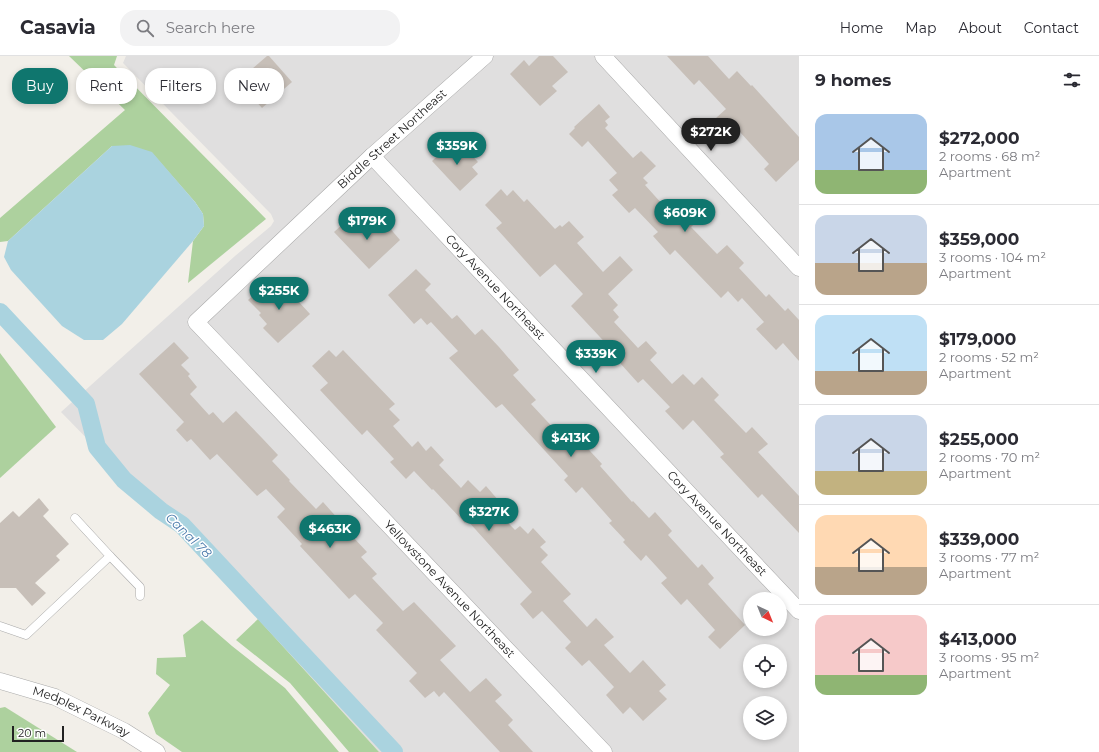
<!DOCTYPE html>
<html lang="en">
<head>
<meta charset="utf-8">
<style>
  :root { --surface:#fff; --page:#f2f2f3; --text:#2b2b33; --muted:#7c7c81; --line:#e1e1e2; --accent:#0f766e }
  body { margin:0; font-family:Montserrat,sans-serif; background:var(--page); color:var(--text); height:100vh; display:flex; flex-direction:column; font-size:15px; white-space:nowrap }
  * { box-sizing:border-box; margin:0 }
  p { font-size:13px; color:var(--muted) }
  .icon { flex:none; width:22px; height:22px; fill:none; stroke:currentColor; stroke-width:2; stroke-linecap:round; stroke-linejoin:round }
  .map { position:relative; flex:1; overflow:hidden }
  .details { display:flex; flex-direction:column; background:var(--surface); width:300px }
  .details>* { flex:none }
  .guide { position:absolute; left:12px; top:12px; width:380px; height:36px; display:flex; gap:8px }
  .needle { width:26px; rotate:137deg }
  .tools { position:absolute; left:743px; top:536px; display:grid; gap:8px }
  .tools a { display:grid; place-items:center; width:44px; height:44px; border-radius:50%; background:var(--surface); box-shadow:0 2px 6px #0003; font-size:20px }
  .scale { position:absolute; left:12px; bottom:10px; width:52px; box-sizing:border-box; padding-left:4px; border:2px solid #222; border-top:0; font-size:11px; line-height:14px; white-space:nowrap; color:#222; -webkit-text-stroke:3px #fff; paint-order:stroke }
  .price { position:absolute; translate:-50% -34px; padding:0 9px; border-radius:14px; background:var(--accent); color:#fff; font-size:13px; line-height:26px; filter:drop-shadow(0 1px 2px #0008) }
  .price::after { content:''; position:absolute; left:50%; top:24px; width:12px; height:9px; margin-left:-6px; background:inherit; clip-path:polygon(0 0,100% 0,50% 100%) }
  .price.active { background:#222; color:#fff }
  ul { padding:0; list-style:none }
  li { display:flex; align-items:center; gap:12px; height:100px; padding:0 16px }
  li+li { border-top:1px solid var(--line) }
  li span { display:grid; place-items:center; flex:none; width:112px; height:80px; border-radius:12px; color:#555 }
  li>.icon { margin-inline-start:auto }
  span .icon { width:48px; height:48px; fill:#fffc; stroke-width:1 }
  li b { font-size:17px }
  h2 { display:flex; justify-content:space-between; align-items:center; height:48px; padding:0 16px; font-size:17px }
  .pill { padding:0 14px; border-radius:16px; background:var(--surface); box-shadow:0 2px 6px #0003; font-size:14px; line-height:36px }
  .pill.active { background:var(--accent); color:#fff }
  header { display:flex; align-items:center; gap:24px; box-sizing:border-box; height:56px; padding:0 20px; background:var(--surface); border-bottom:1px solid var(--line) }
  header strong { font-size:19px }
  nav { display:flex; gap:22px; margin-inline-start:auto; font-size:14px }
  .search { width:280px; height:36px; background:var(--page); display:flex; align-items:center; gap:10px; box-sizing:border-box; padding:0 14px; border-radius:16px; color:var(--muted); font-size:15px }
  main { display:flex; flex:1; min-height:0 }
  .map>svg:first-child { display:block }
  .residential { fill:#e0dfdf; fill-rule:evenodd }
  .forest { fill:#add19e }
  .water { fill:#aad3df }
  .lines { fill:none; stroke-linecap:round; stroke-linejoin:round }
  .canal { stroke:#aad3df; stroke-width:18 }
  .building { fill:#c7bfb8 }
  .lane-casing { stroke:#a9a9a9; stroke-width:9 }
  .street-casing { stroke:#a9a9a9; stroke-width:17 }
  .lane { stroke:#fff; stroke-width:8 }
  .street { stroke:#fff; stroke-width:16 }
  .labels { text-anchor:middle; stroke-width:3; stroke-linejoin:round; paint-order:stroke }
  .street-label { font-size:12px; fill:#222; stroke:#fff }
  .water-label { font-size:13px; font-style:italic; fill:#4a7aab; stroke:#fff }
</style>
</head>
<body>
<header>
<strong>Casavia</strong>
<div class="search"><svg class="icon" aria-label="search" viewBox="0 0 24 24"><circle cx="10" cy="10" r="6"/><path d="M15 15l6 6"/></svg>Search here</div>
<nav><a>Home</a><a>Map</a><a>About</a><a>Contact</a></nav>
</header>
<main>
<div class="map">
<svg width="799" height="696" viewBox="0 0 799 696">
  <rect width="100%" height="100%" fill="#f2efe9"/>
  <path class="residential" d="M 126,0 L 799,0 L 799,696 L 379,696 L 258,563 L 260,560 L 61,356 L 235,200 L 271,170 L 274,165 L 271,158 L 123,7 ZM 750,543 L 780,543 L 780,573 L 750,573 ZM 750,595 L 780,595 L 780,625 L 750,625 ZM 750,647 L 780,647 L 780,677 L 750,677 Z"/>
  <g class="forest">
    <path d="M 69,0 L 117,0 L 114,9 L 266,163 L 188,227 L 193,185 L 204,170 L 203,158 L 195,146 L 152,97 L 112,90 L 8,185 L 0,186 L 0,162 L 125,54 Z"/>
    <path d="M 0,297 L 56,371 L 0,422 Z"/>
    <path d="M 258,563 L 379,696 L 349,696 L 290,627 L 236,584 Z"/>
    <path d="M 202,564 L 232,590 L 285,632 L 339,696 L 182,696 L 156,678 L 148,657 L 170,629 L 156,618 L 157,602 L 186,601 L 183,579 Z"/>
    <path d="M 5,651 L 77,696 L 0,696 L 0,652 Z"/>
  </g>
  <path class="water" d="M 130,89 L 152,96 L 195,146 L 203,158 L 204,170 L 193,185 L 122,268 L 103,284 L 84,284 L 62,270 L 11,214 L 4,201 L 8,185 L 112,90 Z"/>
  <g class="lines">
    <path class="canal" d="M 0,256 L 86,348 L 97,391 L 124,424 L 161,455 L 182,469 L 394,696"/>
  </g>
  <g class="building">
    <path d="M 267,0 L 269,0 L 292,26 L 262,52 L 238,25 Z"/>
    <path d="M 539,0 L 553,0 L 568,16 L 552,30 L 557,35 L 540,50 L 510,18 L 524,4 L 529,10 Z"/>
    <path d="M 667,0 L 708,0 L 729,23 L 737,15 L 751,30 L 752,29 L 799,81 L 799,104 L 776,126 L 764,113 L 769,108 L 739,75 L 733,80 L 716,62 L 726,53 L 699,24 L 694,29 Z"/>
    <path d="M 599,48 L 610,61 L 605,65 L 608,69 L 605,72 L 633,102 L 641,95 L 656,110 L 643,122 L 648,127 L 645,129 L 672,159 L 689,143 L 704,159 L 691,171 L 717,198 L 727,189 L 744,207 L 739,212 L 766,241 L 769,238 L 785,255 L 788,252 L 799,264 L 799,305 L 783,287 L 776,294 L 756,273 L 764,266 L 742,242 L 738,246 L 728,235 L 721,242 L 675,194 L 670,199 L 653,180 L 658,176 L 635,152 L 629,157 L 612,139 L 618,134 L 609,124 L 617,117 L 588,85 L 582,91 L 569,78 L 575,72 L 574,71 Z"/>
    <path d="M 450,88 L 460,98 L 466,93 L 478,106 L 472,111 L 478,118 L 460,135 L 432,105 Z"/>
    <path d="M 501,133 L 507,140 L 513,134 L 524,146 L 527,143 L 555,173 L 560,169 L 562,171 L 569,165 L 584,181 L 577,187 L 603,216 L 620,200 L 633,214 L 608,238 L 618,249 L 613,254 L 619,261 L 614,266 L 638,292 L 646,285 L 657,297 L 650,304 L 672,328 L 683,318 L 694,329 L 702,321 L 719,339 L 714,344 L 746,377 L 752,371 L 768,388 L 758,396 L 799,440 L 799,477 L 762,438 L 758,442 L 720,401 L 724,398 L 693,364 L 683,374 L 665,355 L 670,351 L 643,323 L 638,327 L 611,297 L 613,295 L 571,250 L 583,238 L 555,208 L 540,221 L 496,172 L 502,167 L 485,149 Z"/>
    <path d="M 352,160 L 363,172 L 370,166 L 380,177 L 388,170 L 400,184 L 369,213 L 334,176 Z"/>
    <path d="M 416,213 L 431,228 L 425,234 L 452,263 L 457,259 L 475,279 L 482,273 L 499,291 L 519,314 L 513,319 L 536,344 L 531,348 L 559,378 L 567,370 L 602,408 L 600,410 L 632,446 L 633,445 L 649,462 L 655,456 L 672,475 L 668,479 L 698,512 L 702,508 L 714,522 L 708,528 L 745,569 L 720,593 L 708,581 L 715,574 L 687,543 L 681,549 L 661,527 L 667,522 L 646,499 L 641,505 L 623,486 L 625,484 L 609,467 L 612,465 L 582,431 L 576,437 L 564,424 L 568,420 L 502,348 L 496,352 L 449,302 L 458,295 L 431,266 L 427,269 L 421,262 L 414,268 L 388,239 Z"/>
    <path d="M 268,226 L 280,239 L 287,233 L 310,258 L 278,287 L 263,272 L 267,268 L 259,259 L 261,257 L 248,244 Z"/>
    <path d="M 174,286 L 189,302 L 181,309 L 190,318 L 188,320 L 197,331 L 190,338 L 209,359 L 213,356 L 223,367 L 236,355 L 262,382 L 278,399 L 272,405 L 290,424 L 289,425 L 316,453 L 323,446 L 340,465 L 339,466 L 367,496 L 361,501 L 377,518 L 372,522 L 403,555 L 414,546 L 456,590 L 440,604 L 470,636 L 486,622 L 502,639 L 495,645 L 513,664 L 508,669 L 533,696 L 500,696 L 444,636 L 439,641 L 434,635 L 425,642 L 409,625 L 417,617 L 376,574 L 383,567 L 355,538 L 349,543 L 300,490 L 302,488 L 277,461 L 285,453 L 266,433 L 257,440 L 217,398 L 210,404 L 191,383 L 187,386 L 176,374 L 184,366 L 139,318 Z"/>
    <path d="M 329,294 L 336,301 L 343,294 L 395,348 L 389,353 L 400,364 L 393,370 L 412,391 L 418,385 L 426,395 L 431,390 L 444,404 L 439,409 L 461,432 L 468,424 L 480,436 L 486,430 L 499,445 L 493,451 L 515,474 L 520,470 L 528,478 L 533,472 L 546,486 L 540,491 L 548,499 L 541,506 L 571,538 L 563,545 L 587,571 L 596,562 L 614,581 L 604,589 L 630,617 L 643,604 L 666,629 L 659,635 L 667,643 L 643,665 L 630,651 L 623,658 L 606,639 L 614,631 L 589,604 L 582,610 L 565,592 L 571,586 L 542,555 L 533,563 L 520,548 L 532,536 L 467,464 L 465,467 L 433,433 L 432,434 L 414,415 L 406,423 L 390,406 L 394,403 L 367,374 L 362,379 L 320,334 L 328,327 L 312,310 Z"/>
    <path d="M 39,442 L 49,454 L 43,460 L 69,488 L 56,500 L 60,504 L 35,527 L 46,537 L 32,550 L 16,532 L 0,532 L 0,467 L 13,455 L 19,461 Z"/>
  </g>
  <g class="lines">
    <defs>
      <g id="lane">
        <path d="M 110,500 L 140,531 L 140,540"/>
        <path d="M 0,570 L 26,579 L 110,500 L 75,462"/>
      </g>
      <g id="street">
        <path id="s1" d="M 485,0 L 372,100 L 196,266 L 604,696"/>
        <path d="M 603,0 L 799,212"/>
        <path id="s2" d="M 372,100 L 799,555"/>
        <path id="s3" d="M 0,625 L 55,641 L 124,675 L 157,696"/>
      </g>
    </defs>
    <use href="#lane" class="lane-casing"/>
    <use href="#street" class="street-casing"/>
    <use href="#lane" class="lane"/>
    <use href="#street" class="street"/>
  </g>
  <g class="labels">
    <g class="street-label">
      <text transform="translate(392 83) rotate(-42)" y="4">Biddle Street Northeast</text>
      <text dy="4" stroke="none"><textPath href="#s2" startOffset="180">Cory Avenue Northeast</textPath></text>
      <text dy="4" stroke="none"><textPath href="#s2" startOffset="504">Cory Avenue Northeast</textPath></text>
      <text dy="4" stroke="none"><textPath href="#s1" startOffset="761">Yellowstone Avenue Northeast</textPath></text>
      <text dy="4" stroke="none"><textPath href="#s3" startOffset="87">Medplex Parkway</textPath></text>
    </g>
    <g class="water-label">
      <text transform="translate(189 479) rotate(44)" y="5">Canal 78</text>
    </g>
  </g>
</svg>
<div class="tools">
<a><svg class="needle" viewBox="-14 -14 28 28"><path d="M0-13l5 13h-10z" fill="#e53935"/><path d="M0 13l5-13h-10z" fill="#7c7c81"/></svg></a>
<a><svg class="icon" aria-label="locate" viewBox="0 0 24 24"><circle cx="12" cy="12" r="6"/><path d="M12 2v4M12 18v4M2 12h4M18 12h4"/></svg></a>
<a><svg class="icon" aria-label="layers" viewBox="0 0 24 24"><path d="M12 4l9 5-9 5-9-5zM3 14l9 5 9-5"/></svg></a>
</div>
<div class="scale">20 m</div>
<b class="price active" style="left:711px;top:96px">$272K</b>
<b class="price" style="left:457px;top:110px">$359K</b>
<b class="price" style="left:685px;top:177px">$609K</b>
<b class="price" style="left:367px;top:185px">$179K</b>
<b class="price" style="left:279px;top:255px">$255K</b>
<b class="price" style="left:596px;top:318px">$339K</b>
<b class="price" style="left:571px;top:402px">$413K</b>
<b class="price" style="left:489px;top:476px">$327K</b>
<b class="price" style="left:330px;top:493px">$463K</b>
<div class="guide">
<a class="pill active">Buy</a>
<a class="pill">Rent</a>
<a class="pill">Filters</a>
<a class="pill">New</a>
</div>
</div>
<section class="details">
<h2>9 homes<svg class="icon" aria-label="filters" viewBox="0 0 24 24"><path d="M4 7h16M4 17h16"/><circle cx="9" cy="7" r="2"/><circle cx="15" cy="17" r="2"/></svg></h2>
<ul>
<li><span style="background:linear-gradient(#a9c7e8 70%,#8fb573 0)"><svg class="icon" aria-label="home" viewBox="0 0 24 24"><path d="M3 11l9-7 9 7M6 9v11h12V9"/></svg></span><div><b>$272,000</b><p>2 rooms · 68 m²</p><p>Apartment</p></div></li>
<li><span style="background:linear-gradient(#c9d6e8 60%,#b9a48a 0)"><svg class="icon" aria-label="home" viewBox="0 0 24 24"><path d="M3 11l9-7 9 7M6 9v11h12V9"/></svg></span><div><b>$359,000</b><p>3 rooms · 104 m²</p><p>Apartment</p></div></li>
<li><span style="background:linear-gradient(#bfe0f5 70%,#b9a48a 0)"><svg class="icon" aria-label="home" viewBox="0 0 24 24"><path d="M3 11l9-7 9 7M6 9v11h12V9"/></svg></span><div><b>$179,000</b><p>2 rooms · 52 m²</p><p>Apartment</p></div></li>
<li><span style="background:linear-gradient(#c9d6e8 70%,#c2b280 0)"><svg class="icon" aria-label="home" viewBox="0 0 24 24"><path d="M3 11l9-7 9 7M6 9v11h12V9"/></svg></span><div><b>$255,000</b><p>2 rooms · 70 m²</p><p>Apartment</p></div></li>
<li><span style="background:linear-gradient(#ffd9b3 65%,#b9a48a 0)"><svg class="icon" aria-label="home" viewBox="0 0 24 24"><path d="M3 11l9-7 9 7M6 9v11h12V9"/></svg></span><div><b>$339,000</b><p>3 rooms · 77 m²</p><p>Apartment</p></div></li>
<li><span style="background:linear-gradient(#f6c9c9 75%,#8fb573 0)"><svg class="icon" aria-label="home" viewBox="0 0 24 24"><path d="M3 11l9-7 9 7M6 9v11h12V9"/></svg></span><div><b>$413,000</b><p>3 rooms · 95 m²</p><p>Apartment</p></div></li>
</ul>
</section>
</main>
</body>
</html>
